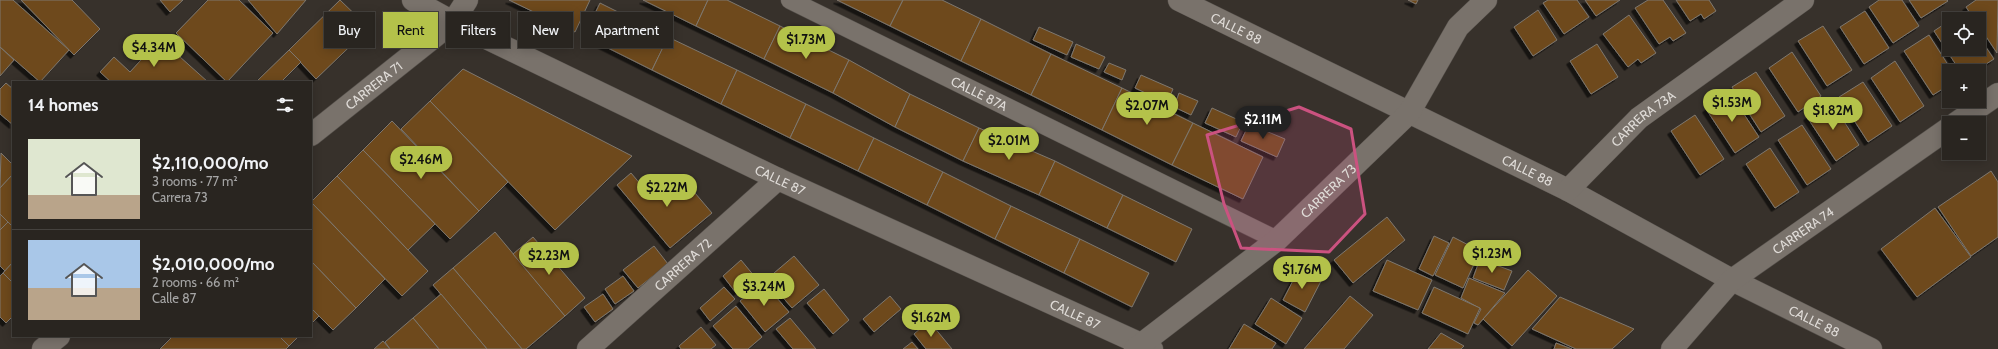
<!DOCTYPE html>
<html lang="en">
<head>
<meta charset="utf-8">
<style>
  :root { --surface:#292520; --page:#312d29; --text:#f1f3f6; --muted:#a5a5a5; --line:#45423e; --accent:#b4c24a }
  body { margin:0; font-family:Cabin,sans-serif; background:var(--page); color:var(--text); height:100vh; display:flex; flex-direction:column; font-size:15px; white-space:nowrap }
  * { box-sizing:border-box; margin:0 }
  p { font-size:13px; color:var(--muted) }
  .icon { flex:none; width:22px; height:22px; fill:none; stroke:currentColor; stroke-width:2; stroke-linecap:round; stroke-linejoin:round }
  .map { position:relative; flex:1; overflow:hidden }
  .sheet { position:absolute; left:12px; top:81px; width:300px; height:256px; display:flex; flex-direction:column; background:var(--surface); border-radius:0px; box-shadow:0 2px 10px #0003,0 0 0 1px var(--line) }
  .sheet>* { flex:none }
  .hud { position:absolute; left:324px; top:12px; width:380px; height:36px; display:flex; gap:8px }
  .buttons { position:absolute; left:1942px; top:12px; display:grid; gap:8px }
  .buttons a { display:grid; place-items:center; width:44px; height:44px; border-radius:0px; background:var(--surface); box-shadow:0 2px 10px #0003,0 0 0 1px var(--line); font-size:20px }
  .price { position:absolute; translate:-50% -34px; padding:0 9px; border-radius:14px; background:var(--accent); color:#111; font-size:13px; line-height:26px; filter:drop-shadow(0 1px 2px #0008) }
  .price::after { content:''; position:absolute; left:50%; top:24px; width:12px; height:9px; margin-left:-6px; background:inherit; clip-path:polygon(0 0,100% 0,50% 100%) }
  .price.selected { background:#222; color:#fff }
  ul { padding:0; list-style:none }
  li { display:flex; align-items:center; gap:12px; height:100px; padding:0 16px }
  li+li { border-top:1px solid var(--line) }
  li span { display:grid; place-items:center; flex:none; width:112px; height:80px; border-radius:0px; color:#555 }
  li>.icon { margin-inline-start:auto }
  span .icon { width:48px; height:48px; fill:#fffc; stroke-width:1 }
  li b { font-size:17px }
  h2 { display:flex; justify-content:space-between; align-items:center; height:48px; padding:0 16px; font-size:17px }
  .chip { padding:0 14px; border-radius:0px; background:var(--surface); box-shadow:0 2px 10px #0003,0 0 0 1px var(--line); font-size:14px; line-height:36px }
  .chip.selected { background:var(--accent); color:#111 }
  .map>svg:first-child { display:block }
  .building { fill:#6e4a1b; stroke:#7e776f; filter:url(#shadow) }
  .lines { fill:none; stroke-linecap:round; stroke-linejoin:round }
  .service-casing { stroke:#544f4a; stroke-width:19 }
  .minor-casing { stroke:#544f4a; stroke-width:23 }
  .tertiary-casing { stroke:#544f4a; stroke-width:23 }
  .service { stroke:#79726b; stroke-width:18 }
  .minor { stroke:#79726b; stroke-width:22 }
  .tertiary { stroke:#79726b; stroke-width:22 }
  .marked { fill:#cb5280; fill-opacity:0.2; stroke:#cb5280; stroke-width:3; stroke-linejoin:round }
  .labels { text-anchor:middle; stroke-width:3; stroke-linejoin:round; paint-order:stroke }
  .street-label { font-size:13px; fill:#dfdbd7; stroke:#37312b }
</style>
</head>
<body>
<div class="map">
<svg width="1998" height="349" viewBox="0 0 1998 349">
  <defs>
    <filter id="shadow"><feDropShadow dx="-3.5" dy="3.5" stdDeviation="0" flood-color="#0009"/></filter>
  </defs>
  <rect width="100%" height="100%" fill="#37312b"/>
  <g class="building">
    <path d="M 0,0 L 13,0 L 69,50 L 40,82 L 0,47 Z"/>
    <path d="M 21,0 L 72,0 L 100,29 L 74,55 Z"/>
    <path d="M 160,0 L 183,0 L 170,12 Z"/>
    <path d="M 208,0 L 239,0 L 273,33 L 227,82 L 176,33 Z"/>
    <path d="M 248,0 L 306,0 L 277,34 Z"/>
    <path d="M 340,0 L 369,28 L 316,79 L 289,50 Z"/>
    <path d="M 509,0 L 590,0 L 575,32 Z"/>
    <path d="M 643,0 L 708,0 L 696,26 Z"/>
    <path d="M 708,0 L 727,0 L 780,26 L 764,59 L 696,26 Z"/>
    <path d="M 837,0 L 903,0 L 890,26 Z"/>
    <path d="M 903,0 L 942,0 L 981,19 L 961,61 L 890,26 Z"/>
    <path d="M 1408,0 L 1418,0 L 1416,4 Z"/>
    <path d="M 1548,0 L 1577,0 L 1589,17 L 1564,34 L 1543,3 Z"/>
    <path d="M 1585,0 L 1620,0 L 1596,16 Z"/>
    <path d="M 1648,0 L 1663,0 L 1686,33 L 1673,41 L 1670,37 L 1659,44 L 1635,8 Z"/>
    <path d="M 1676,0 L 1709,0 L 1716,11 L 1704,19 L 1701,14 L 1690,21 Z"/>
    <path d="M 1879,0 L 1902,0 L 1919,26 L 1893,43 L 1869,7 Z"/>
    <path d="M 1909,0 L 1947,0 L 1948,1 L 1921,18 Z"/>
    <path d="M 1976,0 L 1998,0 L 1997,53 L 1979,26 L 1979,19 L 1974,19 L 1966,7 Z"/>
    <path d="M 600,3 L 668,37 L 652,70 L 584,36 Z"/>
    <path d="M 1538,10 L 1557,40 L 1533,56 L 1514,27 Z"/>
    <path d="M 1865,11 L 1889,48 L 1864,64 L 1840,27 Z"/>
    <path d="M 1963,12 L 1967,19 L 1952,19 Z"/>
    <path d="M 1629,15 L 1656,53 L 1641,63 L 1638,59 L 1628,67 L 1603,34 Z"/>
    <path d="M 981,19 L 1051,54 L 1031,95 L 961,61 Z"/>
    <path d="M 1949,21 L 1949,49 L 1979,49 L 1979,37 L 1994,59 L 1975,71 L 1960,71 L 1934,31 Z"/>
    <path d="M 780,26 L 849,60 L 833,93 L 764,59 Z"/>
    <path d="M 1823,26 L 1852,70 L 1827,86 L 1798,41 Z"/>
    <path d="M 1039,27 L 1073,42 L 1067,55 L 1033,40 Z"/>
    <path d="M 1929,35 L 1952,71 L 1949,71 L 1949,85 L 1933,95 L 1904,51 Z"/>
    <path d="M 668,37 L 737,70 L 721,104 L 652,70 Z"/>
    <path d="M 160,39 L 208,82 L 111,82 L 100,72 L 114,57 L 130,72 Z"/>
    <path d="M 1076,44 L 1105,57 L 1099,69 L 1071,57 Z"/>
    <path d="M 1597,44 L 1618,77 L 1591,94 L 1570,61 Z"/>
    <path d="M 0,47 L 14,60 L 0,76 Z"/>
    <path d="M 289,50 L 301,62 L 281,82 L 256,82 Z"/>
    <path d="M 1792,52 L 1821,96 L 1798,112 L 1769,68 Z"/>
    <path d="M 1051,54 L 1122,88 L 1102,130 L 1031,95 Z"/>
    <path d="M 849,60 L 910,94 L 895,127 L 833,93 Z"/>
    <path d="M 1895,61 L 1924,106 L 1900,122 L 1871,78 Z"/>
    <path d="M 1109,63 L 1126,70 L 1122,80 L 1104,72 Z"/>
    <path d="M 463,69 L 632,156 L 555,230 L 430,101 Z"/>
    <path d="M 737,70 L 806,104 L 790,138 L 721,104 Z"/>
    <path d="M 1756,72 L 1785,116 L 1761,132 L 1732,87 Z"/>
    <path d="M 1141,75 L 1173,89 L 1167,103 L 1135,88 Z"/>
    <path d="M 1863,82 L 1892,126 L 1868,142 L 1839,97 Z"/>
    <path d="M 6,83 L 13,89 L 13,125 L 0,114 L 0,89 Z"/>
    <path d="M 1122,88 L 1193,123 L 1172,165 L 1102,130 Z"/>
    <path d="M 1179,93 L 1198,101 L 1191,115 L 1174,107 Z"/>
    <path d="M 1730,93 L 1759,137 L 1735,153 L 1706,109 Z"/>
    <path d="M 910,94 L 979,128 L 963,161 L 895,127 Z"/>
    <path d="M 430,101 L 508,182 L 479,211 L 401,129 Z"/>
    <path d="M 1831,101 L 1859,145 L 1836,161 L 1807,117 Z"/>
    <path d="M 806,104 L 874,138 L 858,171 L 790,138 Z"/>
    <path d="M 1212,108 L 1243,122 L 1236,137 L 1205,123 Z"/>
    <path d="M 1695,115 L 1724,159 L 1700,175 L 1671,131 Z"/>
    <path d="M 392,121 L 479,211 L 450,239 L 363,150 Z"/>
    <path d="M 1193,123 L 1263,157 L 1243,199 L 1172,165 Z"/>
    <path d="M 1249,124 L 1285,139 L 1277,157 L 1241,141 Z"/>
    <path d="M 1802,125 L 1831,169 L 1807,185 L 1778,140 Z"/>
    <path d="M 979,128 L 1055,161 L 1039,195 L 963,161 Z"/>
    <path d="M 874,138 L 943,172 L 927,205 L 858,171 Z"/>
    <path d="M 1770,148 L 1799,192 L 1775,208 L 1746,164 Z"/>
    <path d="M 363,150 L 435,224 L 408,250 L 337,176 Z"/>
    <path d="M 1,153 L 13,165 L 13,174 L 0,188 Z"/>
    <path d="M 1055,161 L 1123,195 L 1107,228 L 1039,195 Z"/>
    <path d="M 1991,171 L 1998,182 L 1998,237 L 1971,256 L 1938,207 Z"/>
    <path d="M 943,172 L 1011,206 L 995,239 L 927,205 Z"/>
    <path d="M 631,173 L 648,193 L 663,180 L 672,190 L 684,180 L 712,213 L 670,248 L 617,185 Z"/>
    <path d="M 13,174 L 13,227 L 0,214 L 0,188 Z"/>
    <path d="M 337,176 L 428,271 L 402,296 L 311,202 Z"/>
    <path d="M 1123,195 L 1192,229 L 1176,262 L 1107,228 Z"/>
    <path d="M 311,202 L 385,279 L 356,308 L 311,261 Z"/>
    <path d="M 1011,206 L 1080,239 L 1064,273 L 995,239 Z"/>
    <path d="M 1935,208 L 1971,257 L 1917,297 L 1881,249 Z"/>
    <path d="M 0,214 L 8,222 L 0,230 Z"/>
    <path d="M 1387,217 L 1405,240 L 1353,283 L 1334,260 Z"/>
    <path d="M 8,222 L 13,227 L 13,262 L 5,271 L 0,266 L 0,230 Z"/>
    <path d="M 495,232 L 565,316 L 526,349 L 522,349 L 453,268 Z"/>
    <path d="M 1434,236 L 1449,243 L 1433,276 L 1419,269 Z"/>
    <path d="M 533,237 L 585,298 L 565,316 L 513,254 Z"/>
    <path d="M 1453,237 L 1480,251 L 1463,288 L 1435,275 Z"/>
    <path d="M 1080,239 L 1149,273 L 1132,307 L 1064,273 Z"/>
    <path d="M 654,246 L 668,264 L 638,288 L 623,270 Z"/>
    <path d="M 794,256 L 819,285 L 792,308 L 767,279 Z"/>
    <path d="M 1480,259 L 1512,271 L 1504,290 L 1473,278 Z"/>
    <path d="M 741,260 L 755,277 L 736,293 L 723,276 Z"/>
    <path d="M 1387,260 L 1432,280 L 1418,310 L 1373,291 Z"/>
    <path d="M 311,261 L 356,308 L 333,330 L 311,308 Z"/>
    <path d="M 13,262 L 13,283 L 3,273 Z"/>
    <path d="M 453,268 L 522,349 L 487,349 L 433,285 Z"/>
    <path d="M 1299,269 L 1321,281 L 1305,312 L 1283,300 Z"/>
    <path d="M 1528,270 L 1557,296 L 1512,346 L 1483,319 Z"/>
    <path d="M 3,273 L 13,283 L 13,316 L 6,323 L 0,317 L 0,276 Z"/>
    <path d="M 623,276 L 634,291 L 615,304 L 605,289 Z"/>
    <path d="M 1469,278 L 1505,293 L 1478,325 L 1474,323 L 1481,309 L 1461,298 Z"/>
    <path d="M 763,282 L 789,312 L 765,332 L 740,301 Z"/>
    <path d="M 724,287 L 735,299 L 710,321 L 700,308 Z"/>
    <path d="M 1434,287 L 1480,308 L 1468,334 L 1422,313 Z"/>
    <path d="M 824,289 L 849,320 L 833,334 L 807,303 Z"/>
    <path d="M 441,294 L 487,349 L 439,349 L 413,318 Z"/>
    <path d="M 603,294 L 613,309 L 595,322 L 584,307 Z"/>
    <path d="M 890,296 L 901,309 L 874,332 L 863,319 Z"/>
    <path d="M 1350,296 L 1373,315 L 1344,349 L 1304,349 Z"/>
    <path d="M 1560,297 L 1634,329 L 1612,349 L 1576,349 L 1532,329 Z"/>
    <path d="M 1271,298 L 1302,318 L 1286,344 L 1255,324 Z"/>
    <path d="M 736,306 L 762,337 L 748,349 L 733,349 L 713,326 Z"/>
    <path d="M 311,308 L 319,316 L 311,324 Z"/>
    <path d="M 413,318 L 439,349 L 390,349 L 385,342 Z"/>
    <path d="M 790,318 L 816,349 L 793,349 L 776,329 Z"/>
    <path d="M 929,321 L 952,349 L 926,349 L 914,334 Z"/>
    <path d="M 1244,324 L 1276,343 L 1272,349 L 1229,349 Z"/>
    <path d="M 701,327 L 716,345 L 711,349 L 681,349 L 679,346 Z"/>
    <path d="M 1441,333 L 1464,346 L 1461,349 L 1428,349 Z"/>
    <path d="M 173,336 L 279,336 L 289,346 L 286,349 L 160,349 Z"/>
    <path d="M 279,336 L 299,336 L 289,346 Z"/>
    <path d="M 383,341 L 390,349 L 374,349 Z"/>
    <path d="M 912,342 L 918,349 L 903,349 Z"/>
    <path d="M 1556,343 L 1572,349 L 1554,349 Z"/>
  </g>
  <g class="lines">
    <defs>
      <g id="service">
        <path id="s1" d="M 790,0 L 1277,240"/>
      </g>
      <g id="minor">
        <path id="s2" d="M 413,0 L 453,22 L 778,179 L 1152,349"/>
        <path id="s3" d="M 1179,0 L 1568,190 L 1732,280 L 1871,349"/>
        <path d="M 1956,123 L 1998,94"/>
        <path id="s4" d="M 1568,190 L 1639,118 L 1803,0"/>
        <path id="s5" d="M 588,349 L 778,179"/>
        <path id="s6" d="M 1135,349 L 1277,240 L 1409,113 L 1458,27 L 1486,0"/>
        <path id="s7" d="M 1672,349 L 1732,280 L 1949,128"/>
      </g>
      <g id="tertiary">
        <path id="s8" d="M 311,135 L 453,22 L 467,0"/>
        <path d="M 43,349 L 59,336"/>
      </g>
    </defs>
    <use href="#service" class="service-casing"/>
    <use href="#minor" class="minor-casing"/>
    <use href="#tertiary" class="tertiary-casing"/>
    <use href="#service" class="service"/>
    <use href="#minor" class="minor"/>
    <use href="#tertiary" class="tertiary"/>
  </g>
  <path class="marked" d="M 1299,107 L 1351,129 L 1365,214 L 1329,252 L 1241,248 L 1224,204 L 1207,135 Z"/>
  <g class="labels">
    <g class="street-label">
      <text dy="5" stroke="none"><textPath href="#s3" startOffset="64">CALLE 88</textPath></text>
      <text dy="5" stroke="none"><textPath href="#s8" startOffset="80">CARRERA 71</textPath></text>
      <text dy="5" stroke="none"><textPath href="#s1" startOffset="211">CALLE 87A</textPath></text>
      <text dy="5" stroke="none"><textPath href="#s4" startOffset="104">CARRERA 73A</textPath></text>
      <text dy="5" stroke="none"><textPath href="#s3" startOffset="388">CALLE 88</textPath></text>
      <text dy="5" stroke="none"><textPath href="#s2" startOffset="409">CALLE 87</textPath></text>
      <text dy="5" stroke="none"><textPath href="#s6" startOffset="250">CARRERA 73</textPath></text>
      <text dy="5" stroke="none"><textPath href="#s7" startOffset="178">CARRERA 74</textPath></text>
      <text dy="5" stroke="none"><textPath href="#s5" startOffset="127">CARRERA 72</textPath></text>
      <text dy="5" stroke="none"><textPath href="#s2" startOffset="733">CALLE 87</textPath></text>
      <text dy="5" stroke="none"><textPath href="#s3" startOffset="712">CALLE 88</textPath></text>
    </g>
  </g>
</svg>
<div class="buttons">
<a><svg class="icon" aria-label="locate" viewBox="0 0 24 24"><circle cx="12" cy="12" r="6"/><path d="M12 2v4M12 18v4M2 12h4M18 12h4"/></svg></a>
<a>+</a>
<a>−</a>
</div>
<b class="price" style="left:806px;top:60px">$1.73M</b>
<b class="price" style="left:154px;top:68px">$4.34M</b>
<b class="price" style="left:1732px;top:123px">$1.53M</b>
<b class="price" style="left:1147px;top:126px">$2.07M</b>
<b class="price" style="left:1833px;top:131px">$1.82M</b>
<b class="price selected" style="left:1263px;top:140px">$2.11M</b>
<b class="price" style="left:1009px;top:161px">$2.01M</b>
<b class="price" style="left:421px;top:180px">$2.46M</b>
<b class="price" style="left:667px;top:208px">$2.22M</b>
<b class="price" style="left:1492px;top:274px">$1.23M</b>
<b class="price" style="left:549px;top:276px">$2.23M</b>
<b class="price" style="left:1302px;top:290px">$1.76M</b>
<b class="price" style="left:764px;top:307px">$3.24M</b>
<b class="price" style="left:931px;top:338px">$1.62M</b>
<div class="hud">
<a class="chip">Buy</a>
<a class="chip selected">Rent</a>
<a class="chip">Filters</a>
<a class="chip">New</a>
<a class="chip">Apartment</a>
</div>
<section class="sheet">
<h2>14 homes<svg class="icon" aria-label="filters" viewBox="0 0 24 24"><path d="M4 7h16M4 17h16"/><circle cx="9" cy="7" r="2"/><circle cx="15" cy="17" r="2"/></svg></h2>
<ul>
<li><span style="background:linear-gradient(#dfe7d0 70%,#b9a48a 0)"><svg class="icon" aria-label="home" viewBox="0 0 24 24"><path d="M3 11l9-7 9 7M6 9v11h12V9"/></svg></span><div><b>$2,110,000/mo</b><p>3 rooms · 77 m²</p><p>Carrera 73</p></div></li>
<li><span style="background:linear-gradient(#a9c7e8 60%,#b9a48a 0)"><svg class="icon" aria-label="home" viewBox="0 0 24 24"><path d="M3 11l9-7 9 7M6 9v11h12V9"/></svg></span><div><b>$2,010,000/mo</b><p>2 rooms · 66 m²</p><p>Calle 87</p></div></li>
</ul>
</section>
</div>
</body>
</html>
